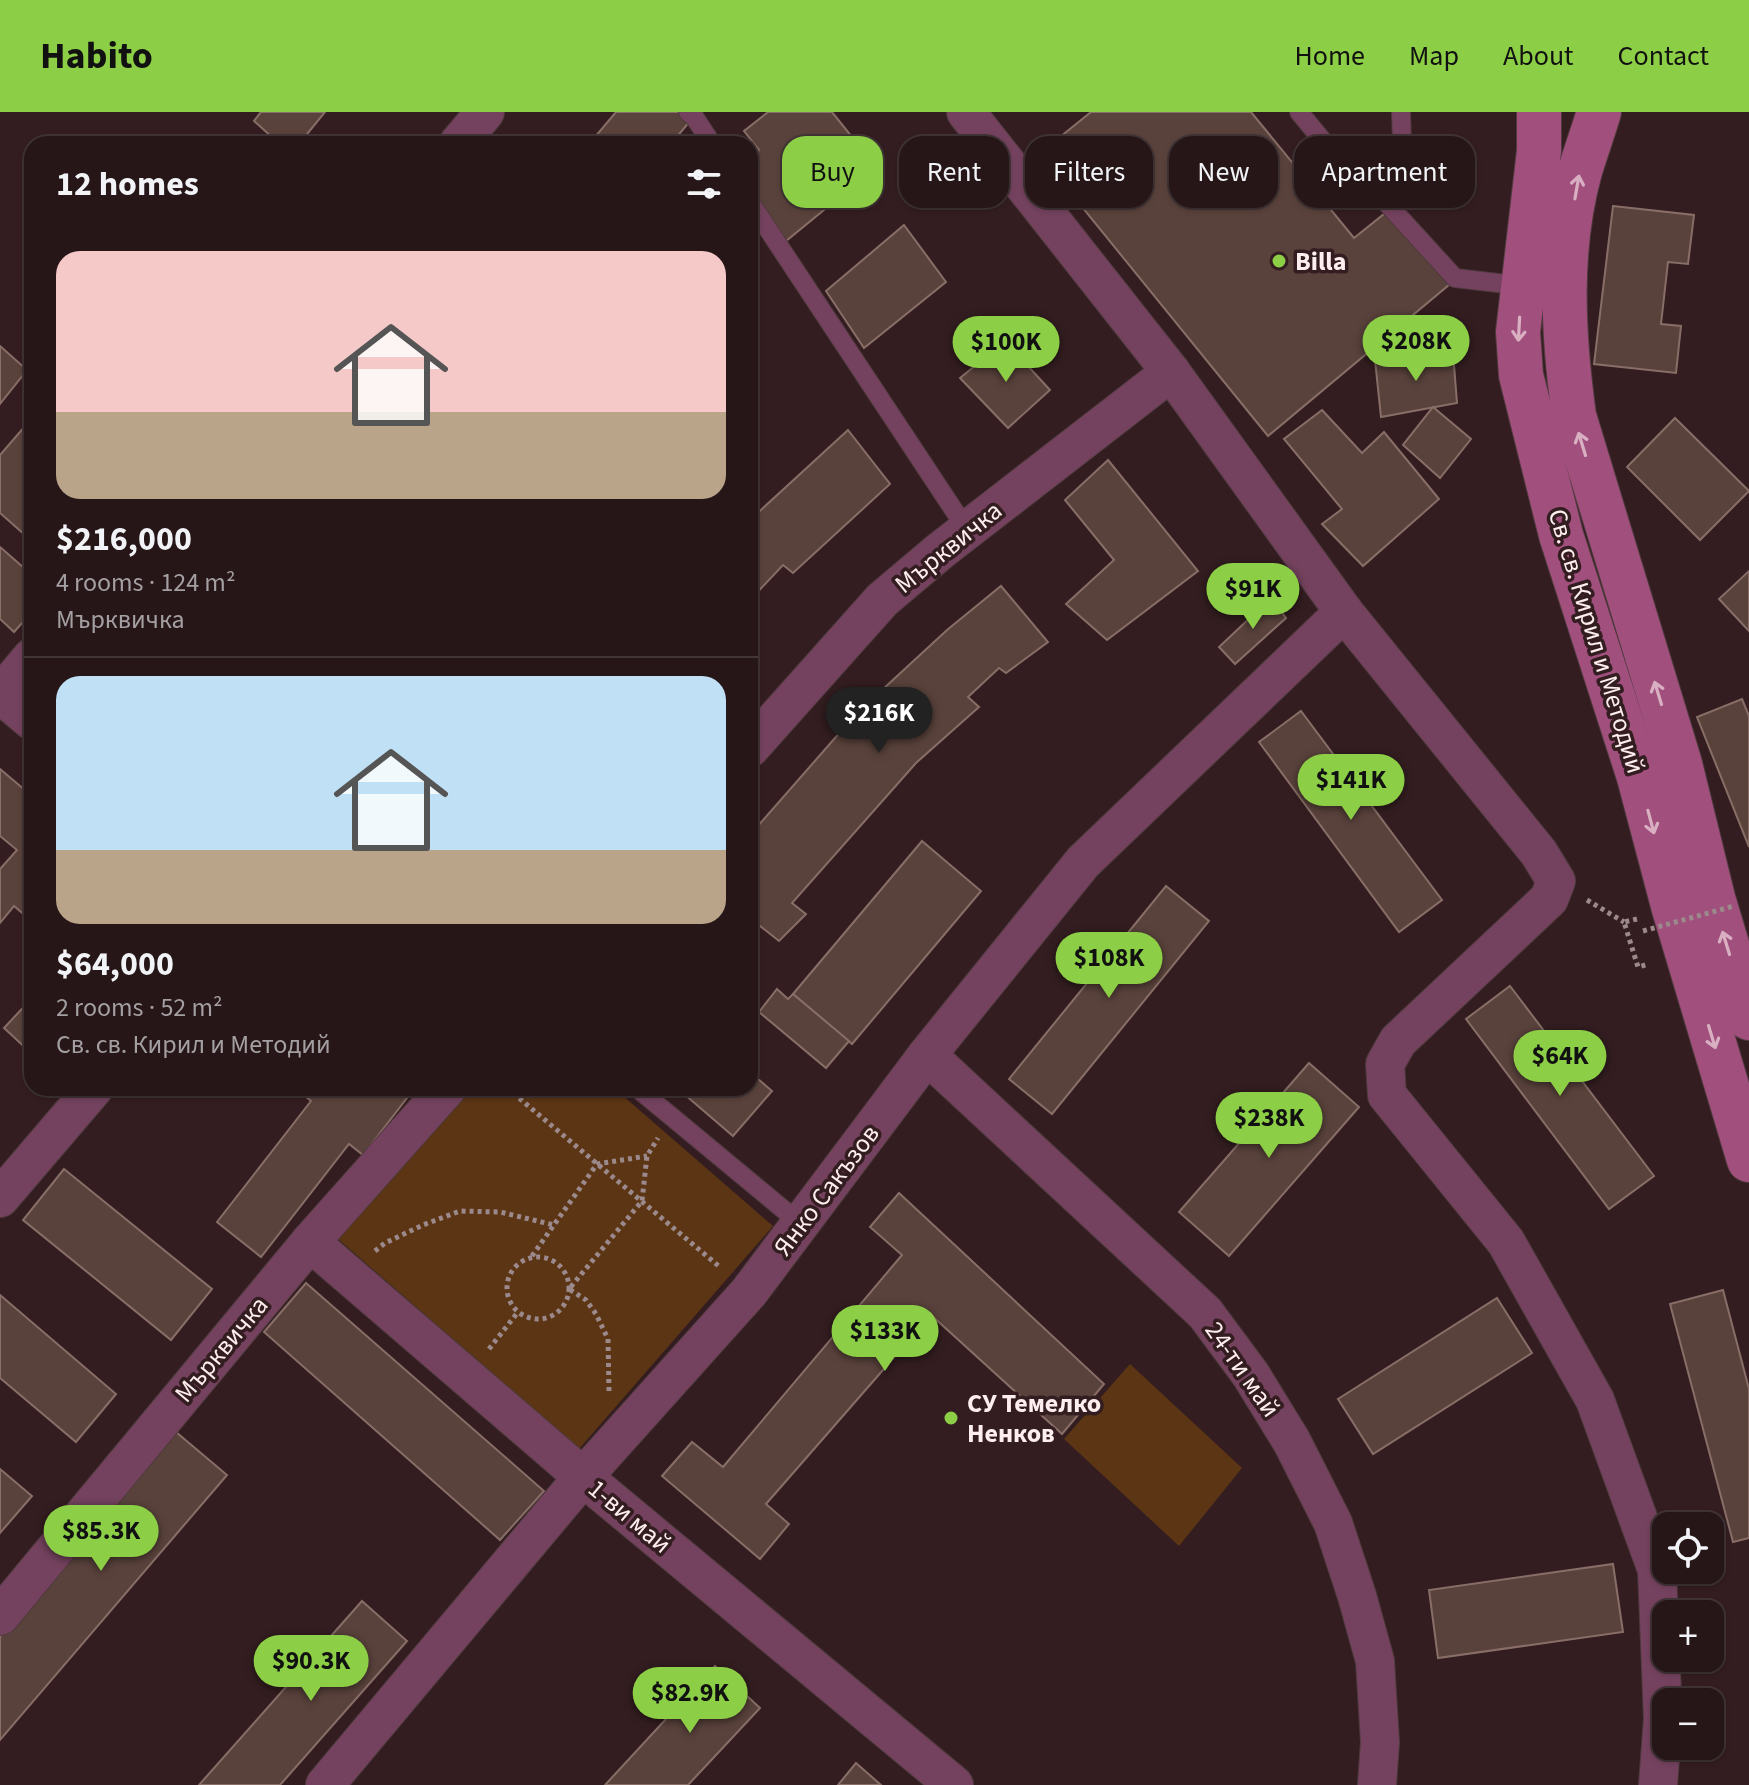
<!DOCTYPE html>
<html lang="en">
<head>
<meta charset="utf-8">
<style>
  :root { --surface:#261618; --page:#322325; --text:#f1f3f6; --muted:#a49fa2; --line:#423537; --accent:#8cce45 }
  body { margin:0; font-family:"Source Sans 3",sans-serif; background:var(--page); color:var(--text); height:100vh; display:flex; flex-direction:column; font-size:30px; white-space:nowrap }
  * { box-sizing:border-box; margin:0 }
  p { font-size:26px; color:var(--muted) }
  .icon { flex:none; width:44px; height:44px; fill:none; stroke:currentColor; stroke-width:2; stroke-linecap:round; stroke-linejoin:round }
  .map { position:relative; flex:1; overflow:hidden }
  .panel { position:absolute; left:24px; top:24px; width:734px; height:960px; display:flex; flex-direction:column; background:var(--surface); border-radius:24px; box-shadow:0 2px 6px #0004,0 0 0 2px var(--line) }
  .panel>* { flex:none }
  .banner { position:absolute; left:782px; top:24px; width:760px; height:72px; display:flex; gap:16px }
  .buttons { position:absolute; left:1652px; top:1400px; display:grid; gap:16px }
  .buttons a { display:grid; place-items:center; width:72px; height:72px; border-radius:16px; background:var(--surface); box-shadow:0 2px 6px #0004,0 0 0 2px var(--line); font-size:40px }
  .price { position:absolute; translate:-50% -68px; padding:0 18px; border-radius:28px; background:var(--accent); color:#111; font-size:26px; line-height:52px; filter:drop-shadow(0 2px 4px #0008) }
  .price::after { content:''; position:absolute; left:50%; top:48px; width:24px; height:18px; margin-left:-12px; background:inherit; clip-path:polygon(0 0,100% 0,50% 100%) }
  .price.current { background:#222; color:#fff }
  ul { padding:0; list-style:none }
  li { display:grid; align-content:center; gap:16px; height:424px; padding:0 32px }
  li+li { border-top:2px solid var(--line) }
  li span { display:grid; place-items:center; height:248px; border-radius:24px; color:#555 }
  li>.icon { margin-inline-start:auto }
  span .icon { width:144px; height:144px; fill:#fffc; stroke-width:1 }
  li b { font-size:34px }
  h2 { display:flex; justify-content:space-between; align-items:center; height:96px; padding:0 32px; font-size:34px }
  .chip { padding:0 28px; border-radius:24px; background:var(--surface); box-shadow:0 2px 6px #0004,0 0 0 2px var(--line); font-size:28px; line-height:72px }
  .chip.current { background:var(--accent); color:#111 }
  header { display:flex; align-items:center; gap:48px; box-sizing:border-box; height:112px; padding:0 40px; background:var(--accent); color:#111 }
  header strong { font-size:38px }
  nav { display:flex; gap:44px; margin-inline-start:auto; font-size:28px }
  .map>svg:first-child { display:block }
  .green { fill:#5b3514 }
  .building { fill:#5a423c; stroke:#886e67; stroke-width:2 }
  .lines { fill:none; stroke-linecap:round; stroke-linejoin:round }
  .service-casing { stroke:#4f3a3d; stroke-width:20 }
  .minor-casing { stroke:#4f3a3d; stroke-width:40 }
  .secondary-casing { stroke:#4f3a3d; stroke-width:46 }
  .path { stroke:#9c898b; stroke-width:5; stroke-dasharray:4 4; stroke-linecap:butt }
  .service { stroke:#74425e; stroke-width:18 }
  .minor { stroke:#74425e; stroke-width:38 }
  .secondary { stroke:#a1507e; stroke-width:44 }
  .path-bridge { stroke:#9c898b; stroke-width:5; stroke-dasharray:4 4; stroke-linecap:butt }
  .oneway { stroke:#d9afc2 }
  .poi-dot { fill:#8cce45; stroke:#331d20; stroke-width:3 }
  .labels { text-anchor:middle; stroke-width:7; stroke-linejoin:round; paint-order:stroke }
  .poi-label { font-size:26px; font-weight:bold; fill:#feeeef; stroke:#331d20; text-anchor:start }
  .street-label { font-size:26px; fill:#feeeef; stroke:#331d20 }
</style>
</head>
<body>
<header>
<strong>Habito</strong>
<nav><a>Home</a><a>Map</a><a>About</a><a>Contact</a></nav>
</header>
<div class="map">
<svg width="1749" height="1673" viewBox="0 0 1749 1673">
  <rect width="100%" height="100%" fill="#331d20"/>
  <g class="green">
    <path d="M 467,976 L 614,976 L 773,1114 L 579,1337 L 337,1126 Z"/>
    <path d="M 1130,1252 L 1242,1356 L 1179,1434 L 1064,1327 Z"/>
  </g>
  <g class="building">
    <path d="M 261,0 L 325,0 L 299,32 L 267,32 L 273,26 L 254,9 Z"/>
    <path d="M 616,0 L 681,0 L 691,8 L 671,32 L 589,32 Z"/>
    <path d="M 768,0 L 832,0 L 873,51 L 826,88 L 830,93 L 786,129 L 750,84 L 750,46 L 759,38 L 744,19 Z"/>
    <path d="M 1091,0 L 1251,0 L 1354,126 L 1389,98 L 1450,172 L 1268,324 L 1039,42 Z"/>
    <path d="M 1613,94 L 1694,103 L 1688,152 L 1668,150 L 1661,212 L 1681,214 L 1676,261 L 1594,252 Z"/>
    <path d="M 904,113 L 946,170 L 864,236 L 826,179 Z"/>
    <path d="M 1005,229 L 1050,278 L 1008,316 L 960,266 Z"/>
    <path d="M 0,234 L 27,258 L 0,292 Z"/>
    <path d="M 1453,240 L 1457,291 L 1381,305 L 1375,248 Z"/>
    <path d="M 1433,295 L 1471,327 L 1440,366 L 1403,333 Z"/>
    <path d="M 1322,298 L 1362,341 L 1384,320 L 1439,387 L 1363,454 L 1322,412 L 1342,397 L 1284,327 Z"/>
    <path d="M 32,306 L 32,414 L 25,423 L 0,401 L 0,343 Z"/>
    <path d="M 1675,306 L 1749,379 L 1700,428 L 1627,355 Z"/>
    <path d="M 848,318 L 890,372 L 793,461 L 783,453 L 752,486 L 750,484 L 750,408 Z"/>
    <path d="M 1108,348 L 1198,459 L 1107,528 L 1066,492 L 1114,448 L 1065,388 Z"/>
    <path d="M 0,435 L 32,463 L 32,500 L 14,520 L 0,507 Z"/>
    <path d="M 1749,459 L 1749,519 L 1719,487 Z"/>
    <path d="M 1001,474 L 1048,530 L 1006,561 L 999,556 L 968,585 L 979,595 L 916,651 L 792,791 L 806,802 L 779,829 L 750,806 L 750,723 L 856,602 L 947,518 Z"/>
    <path d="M 1271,486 L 1286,506 L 1235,552 L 1219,535 Z"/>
    <path d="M 1742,587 L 1749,604 L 1749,735 L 1697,605 Z"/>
    <path d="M 1301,599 L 1442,788 L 1399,820 L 1259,630 Z"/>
    <path d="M 0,657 L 32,684 L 32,799 L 27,805 L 14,794 L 0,811 L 0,757 L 17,738 L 0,724 Z"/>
    <path d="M 922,729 L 981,779 L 852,932 L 793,882 Z"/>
    <path d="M 1166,774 L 1209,809 L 1052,1002 L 1009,967 Z"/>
    <path d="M 1510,874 L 1654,1064 L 1609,1097 L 1466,907 Z"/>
    <path d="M 777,877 L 788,887 L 793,882 L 849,929 L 826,956 L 759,900 Z"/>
    <path d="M 32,886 L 32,942 L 4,916 Z"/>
    <path d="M 1309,951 L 1359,995 L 1229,1144 L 1179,1100 Z"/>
    <path d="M 750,960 L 772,979 L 733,1024 L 677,976 L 750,976 Z"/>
    <path d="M 295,976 L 394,976 L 407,986 L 363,1043 L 349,1032 L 261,1145 L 217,1110 L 311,989 Z"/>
    <path d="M 64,1057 L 212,1177 L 171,1228 L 23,1108 Z"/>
    <path d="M 899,1081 L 1104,1272 L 1062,1322 L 931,1203 L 766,1392 L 789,1412 L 760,1447 L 662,1364 L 692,1330 L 723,1355 L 902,1143 L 870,1115 Z"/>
    <path d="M 306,1171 L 544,1379 L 500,1428 L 264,1220 Z"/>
    <path d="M 1723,1178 L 1749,1277 L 1749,1426 L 1733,1430 L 1670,1192 Z"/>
    <path d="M 0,1183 L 116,1282 L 76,1330 L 0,1266 Z"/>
    <path d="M 1497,1186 L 1532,1241 L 1373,1342 L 1338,1287 Z"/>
    <path d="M 176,1320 L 227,1363 L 0,1628 L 0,1525 Z"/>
    <path d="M 0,1357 L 32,1384 L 0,1421 Z"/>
    <path d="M 1613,1452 L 1623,1520 L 1438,1546 L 1429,1478 Z"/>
    <path d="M 362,1489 L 407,1529 L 280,1673 L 199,1673 Z"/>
    <path d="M 715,1554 L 760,1596 L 688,1673 L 605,1673 Z"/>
    <path d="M 856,1651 L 881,1673 L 838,1673 Z"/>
  </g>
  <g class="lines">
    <defs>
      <g id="service">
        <path d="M 688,0 L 695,6 L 712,32"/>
        <path d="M 1299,0 L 1358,71 L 1382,86 L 1455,166 L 1524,174"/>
        <path d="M 750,90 L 967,418"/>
        <path d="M 1396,101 L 1402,30 L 1401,0"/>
        <path d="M 637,976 L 801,1112"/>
      </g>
      <g id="minor">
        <path d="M 966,0 L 1171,260 L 1344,500 L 1539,741 L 1556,769 L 1549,787 L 1398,929 L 1385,952 L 1387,983 L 1506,1130 L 1595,1288 L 1657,1458 L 1663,1607 L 1658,1673"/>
        <path d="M 458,32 L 485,0"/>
        <path d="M 0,582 L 32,609"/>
        <path d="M 0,583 L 32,545"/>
        <path d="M 750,636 L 882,488 L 940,439 L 1171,260"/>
        <path d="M 927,943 L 1205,1201 L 1251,1263 L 1292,1330 L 1333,1411 L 1357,1484 L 1375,1549 L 1380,1630 L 1377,1673"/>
        <path d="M 0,1086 L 94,976"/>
        <path d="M 310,1130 L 583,1365 L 954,1673"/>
        <path d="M 0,1504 L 310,1130 L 447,976"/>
        <path d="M 325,1673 L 583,1365 L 749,1180 L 927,943 L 1083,750 L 1344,500"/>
      </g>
      <g id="secondary">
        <path d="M 1539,0 L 1539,39 L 1518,220 L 1521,263 L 1561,423 L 1639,665 L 1674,797 L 1749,1048"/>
        <path d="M 1599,0 C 1593,20 1586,39 1580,59 C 1558,139 1563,223 1574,304 L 1680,652 L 1713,786 L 1749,906"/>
      </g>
    </defs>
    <use href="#service" class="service-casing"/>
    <use href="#minor" class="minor-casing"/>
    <use href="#secondary" class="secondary-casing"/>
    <g class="path">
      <path d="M 1587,788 L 1624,810"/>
      <path d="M 1637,807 L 1624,810 L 1638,855 L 1649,852"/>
      <path d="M 507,976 L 721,1156"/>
      <path d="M 375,1139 L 385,1131 L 423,1113 L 460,1099 L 500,1100 L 554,1113"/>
      <path d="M 532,1144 L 597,1052 L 647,1044"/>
      <circle cx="538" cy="1176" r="31"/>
      <path d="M 489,1237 L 518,1200"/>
      <path d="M 609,1279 L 608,1227 L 596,1202 L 586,1188 L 569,1177 L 642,1089 L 647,1044 L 658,1026"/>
    </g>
    <use href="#service" class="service"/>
    <use href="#minor" class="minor"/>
    <use href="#secondary" class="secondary"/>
    <path class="path-bridge" d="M 1643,819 L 1734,794"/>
  </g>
  <defs><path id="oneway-shaft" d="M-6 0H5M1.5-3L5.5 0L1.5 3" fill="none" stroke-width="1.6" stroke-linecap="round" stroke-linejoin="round" transform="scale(2)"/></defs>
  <g class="oneway">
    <use href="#oneway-shaft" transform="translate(1577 75) rotate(-80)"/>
    <use href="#oneway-shaft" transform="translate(1519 217) rotate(93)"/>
    <use href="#oneway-shaft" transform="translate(1582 332) rotate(-107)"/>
    <use href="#oneway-shaft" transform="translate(1658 581) rotate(-107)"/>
    <use href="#oneway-shaft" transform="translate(1651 710) rotate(75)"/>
    <use href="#oneway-shaft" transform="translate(1726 831) rotate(-107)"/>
    <use href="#oneway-shaft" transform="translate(1712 925) rotate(73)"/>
  </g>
  <g class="poi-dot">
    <circle cx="1279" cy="149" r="8"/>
    <circle cx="951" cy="1306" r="8"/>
  </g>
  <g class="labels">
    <g class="poi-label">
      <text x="1295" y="158">Billa</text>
      <text x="967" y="1300">СУ Темелко<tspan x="967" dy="30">Ненков</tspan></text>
    </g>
    <g class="street-label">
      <text transform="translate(948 435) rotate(-39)" y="9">Мърквичка</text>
      <text transform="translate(1597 529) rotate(73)" y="9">Св. св. Кирил и Методий</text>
      <text transform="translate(826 1078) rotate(-53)" y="9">Янко Сакъзов</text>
      <text transform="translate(221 1237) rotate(-50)" y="9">Мърквичка</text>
      <text transform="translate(1243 1257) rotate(55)" y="9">24-ти май</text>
      <text transform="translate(630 1404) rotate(40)" y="9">1-ви май</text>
    </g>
  </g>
</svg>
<div class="buttons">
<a><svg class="icon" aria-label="locate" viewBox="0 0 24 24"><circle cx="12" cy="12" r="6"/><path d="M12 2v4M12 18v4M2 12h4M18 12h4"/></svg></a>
<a>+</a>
<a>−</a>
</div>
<b class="price" style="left:1416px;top:271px">$208K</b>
<b class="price" style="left:1006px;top:272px">$100K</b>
<b class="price" style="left:1253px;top:519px">$91K</b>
<b class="price current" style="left:879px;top:643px">$216K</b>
<b class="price" style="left:1351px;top:710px">$141K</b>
<b class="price" style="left:1109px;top:888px">$108K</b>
<b class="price" style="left:1560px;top:986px">$64K</b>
<b class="price" style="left:1269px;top:1048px">$238K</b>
<b class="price" style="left:885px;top:1261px">$133K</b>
<b class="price" style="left:101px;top:1461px">$85.3K</b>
<b class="price" style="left:311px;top:1591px">$90.3K</b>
<b class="price" style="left:690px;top:1623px">$82.9K</b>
<div class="banner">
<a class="chip current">Buy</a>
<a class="chip">Rent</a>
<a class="chip">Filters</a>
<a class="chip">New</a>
<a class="chip">Apartment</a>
</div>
<section class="panel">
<h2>12 homes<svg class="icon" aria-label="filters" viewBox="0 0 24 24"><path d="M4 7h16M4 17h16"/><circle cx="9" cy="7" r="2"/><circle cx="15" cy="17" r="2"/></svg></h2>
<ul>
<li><span style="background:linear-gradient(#f6c9c9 65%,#b9a48a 0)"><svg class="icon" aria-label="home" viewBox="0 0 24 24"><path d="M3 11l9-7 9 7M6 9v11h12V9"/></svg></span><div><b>$216,000</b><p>4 rooms · 124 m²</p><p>Мърквичка</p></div></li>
<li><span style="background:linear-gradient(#bfe0f5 70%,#b9a48a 0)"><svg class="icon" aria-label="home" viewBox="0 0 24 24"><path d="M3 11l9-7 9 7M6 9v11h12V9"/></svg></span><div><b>$64,000</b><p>2 rooms · 52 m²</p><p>Св. св. Кирил и Методий</p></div></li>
</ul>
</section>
</div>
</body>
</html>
